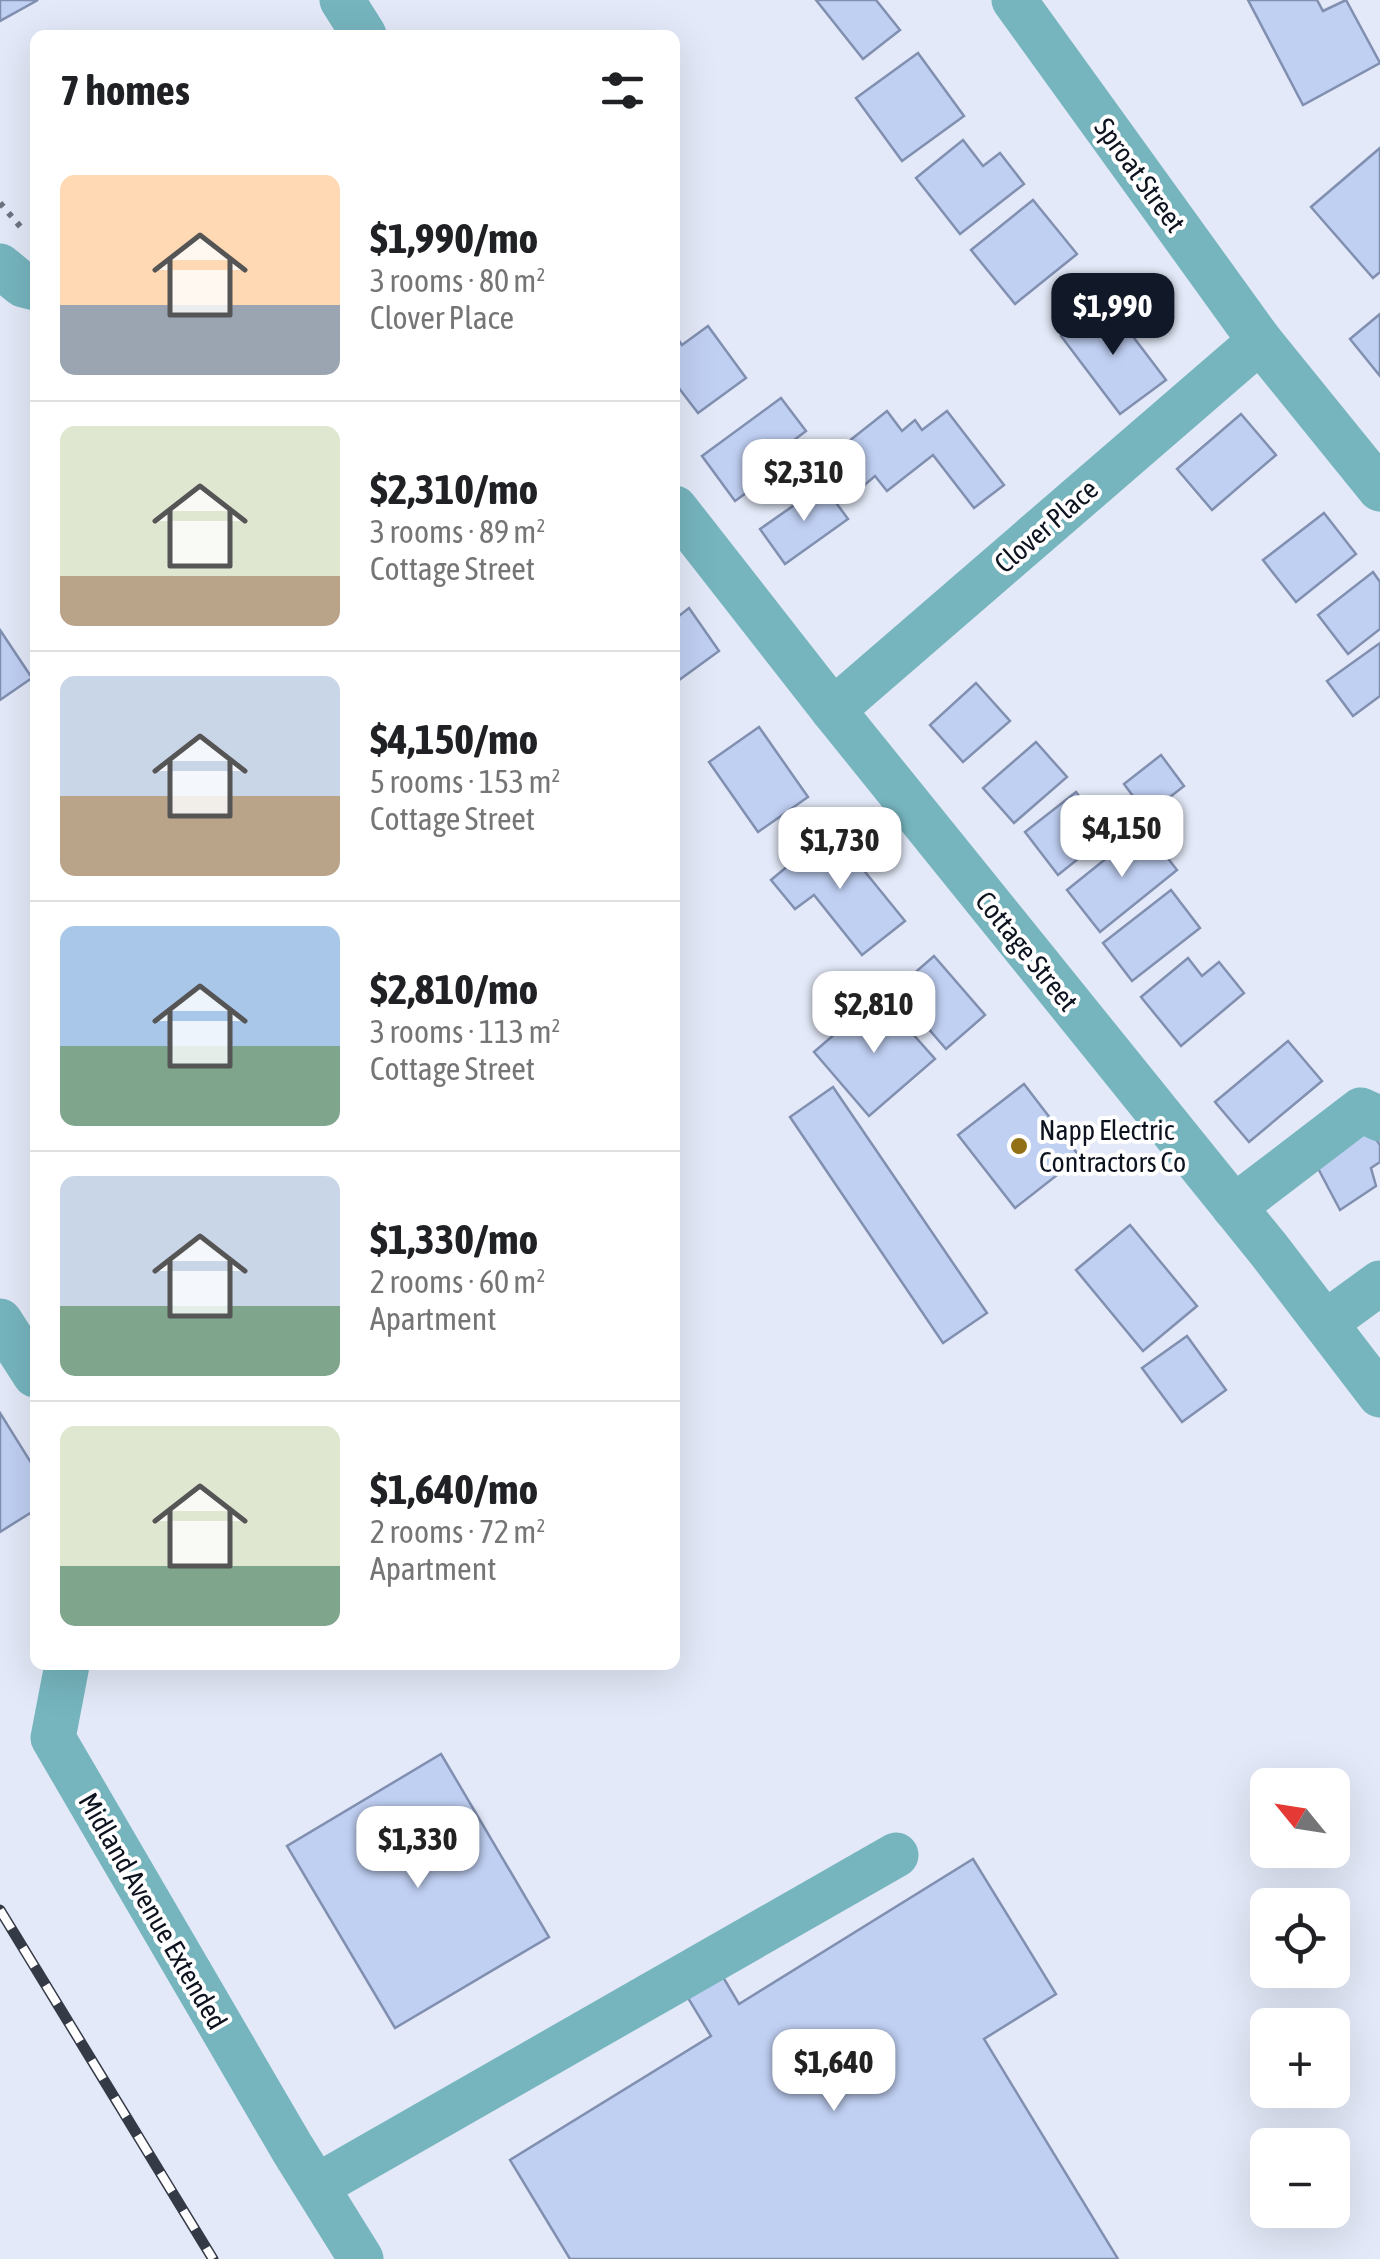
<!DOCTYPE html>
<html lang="en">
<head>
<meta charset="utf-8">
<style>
  :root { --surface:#fff; --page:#f2f2f2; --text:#202124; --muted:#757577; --line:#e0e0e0; --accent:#111827 }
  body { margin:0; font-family:"Asap Condensed",sans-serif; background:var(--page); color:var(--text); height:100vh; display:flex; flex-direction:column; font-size:38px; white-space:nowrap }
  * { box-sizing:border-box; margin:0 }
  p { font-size:32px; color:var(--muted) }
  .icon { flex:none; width:55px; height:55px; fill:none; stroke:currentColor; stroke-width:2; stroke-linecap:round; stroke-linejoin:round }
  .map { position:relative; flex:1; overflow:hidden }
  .panel { position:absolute; left:30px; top:30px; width:650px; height:1640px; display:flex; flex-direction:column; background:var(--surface); border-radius:15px; box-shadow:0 10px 40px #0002 }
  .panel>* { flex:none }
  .needle { width:65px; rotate:300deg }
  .buttons { position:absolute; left:1250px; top:1768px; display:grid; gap:20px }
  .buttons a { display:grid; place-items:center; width:100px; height:100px; border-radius:15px; background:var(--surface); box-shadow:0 10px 40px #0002; font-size:50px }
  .price { position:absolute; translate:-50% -85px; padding:0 22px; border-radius:20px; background:#fff; color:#222; font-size:32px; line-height:65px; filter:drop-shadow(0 2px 5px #0008) }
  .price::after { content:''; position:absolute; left:50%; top:60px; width:30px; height:22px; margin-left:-15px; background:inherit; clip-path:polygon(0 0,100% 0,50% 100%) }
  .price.on { background:var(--accent); color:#fff }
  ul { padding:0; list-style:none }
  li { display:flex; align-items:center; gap:30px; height:250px; padding:0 30px }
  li+li { border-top:2px solid var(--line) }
  li span { display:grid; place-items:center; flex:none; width:280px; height:200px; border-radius:15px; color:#555 }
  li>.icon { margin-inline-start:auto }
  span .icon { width:120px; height:120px; fill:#fffc; stroke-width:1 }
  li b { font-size:42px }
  h2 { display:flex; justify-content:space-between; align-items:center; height:120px; padding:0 30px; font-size:42px }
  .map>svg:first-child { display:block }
  .building { fill:#c0d0f3; stroke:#818fb0; stroke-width:2.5 }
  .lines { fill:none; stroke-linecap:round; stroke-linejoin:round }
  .path { stroke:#6e7381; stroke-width:6; stroke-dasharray:5 8; stroke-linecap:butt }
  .minor { stroke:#76b5be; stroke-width:45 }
  .rail-casing { stroke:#353a47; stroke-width:11 }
  .rail { stroke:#fff; stroke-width:8; stroke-dasharray:22; stroke-linecap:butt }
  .poi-dot { fill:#917016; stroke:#fff; stroke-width:4 }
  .labels { text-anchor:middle; stroke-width:8; stroke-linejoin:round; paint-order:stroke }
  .street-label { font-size:28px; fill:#0e1320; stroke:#fff }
  .poi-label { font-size:28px; fill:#0e1320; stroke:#fff; text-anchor:start }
</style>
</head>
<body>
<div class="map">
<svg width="1380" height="2259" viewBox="0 0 1380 2259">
  <rect width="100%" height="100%" fill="#e3e9f8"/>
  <g class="building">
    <path d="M 0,0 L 38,0 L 0,21 Z"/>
    <path d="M 816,0 L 876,0 L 900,30 L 863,59 Z"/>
    <path d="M 1248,0 L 1317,0 L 1323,11 L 1346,0 L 1380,63 L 1303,105 Z"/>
    <path d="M 918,53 L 964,116 L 902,161 L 856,98 Z"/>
    <path d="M 963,140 L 983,166 L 1000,153 L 1024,184 L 960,234 L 916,178 Z"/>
    <path d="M 1380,148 L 1380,272 L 1373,278 L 1311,207 Z"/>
    <path d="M 1033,200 L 1077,254 L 1015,304 L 971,250 Z"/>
    <path d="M 1106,301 L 1166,380 L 1120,414 L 1061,336 Z"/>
    <path d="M 1380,314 L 1380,376 L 1350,339 Z"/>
    <path d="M 708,326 L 746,378 L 698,413 L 675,383 L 675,335 L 682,345 Z"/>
    <path d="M 781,398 L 806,431 L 777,453 L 786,464 L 735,501 L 702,456 Z"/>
    <path d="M 887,411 L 902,431 L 915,420 L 922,430 L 947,411 L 1004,485 L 974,508 L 933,455 L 887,491 L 875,476 L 861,488 L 834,453 Z"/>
    <path d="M 1241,414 L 1276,455 L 1212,510 L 1177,469 Z"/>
    <path d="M 823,485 L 848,519 L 785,564 L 760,529 Z"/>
    <path d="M 1324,513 L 1356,554 L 1296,602 L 1263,560 Z"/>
    <path d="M 1373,572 L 1380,582 L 1380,629 L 1348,654 L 1318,615 Z"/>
    <path d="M 689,608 L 719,651 L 675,683 L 675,619 Z"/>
    <path d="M 0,630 L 32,678 L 0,700 Z"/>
    <path d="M 1380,643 L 1380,696 L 1353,716 L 1327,681 Z"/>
    <path d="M 976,683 L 1010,721 L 963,762 L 930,725 Z"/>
    <path d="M 759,727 L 808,797 L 758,832 L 709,762 Z"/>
    <path d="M 1036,742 L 1067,777 L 1014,823 L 983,788 Z"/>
    <path d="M 1161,755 L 1184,786 L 1147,815 L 1124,784 Z"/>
    <path d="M 1076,792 L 1109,834 L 1058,875 L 1025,832 Z"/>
    <path d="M 1144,828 L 1177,870 L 1100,932 L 1067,890 Z"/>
    <path d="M 831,830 L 905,921 L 862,955 L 814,895 L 795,909 L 771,880 Z"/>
    <path d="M 1171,890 L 1200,928 L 1132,981 L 1103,943 Z"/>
    <path d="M 934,956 L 985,1015 L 946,1049 L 895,990 Z"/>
    <path d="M 1188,958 L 1202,976 L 1219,962 L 1244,993 L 1181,1046 L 1141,997 Z"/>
    <path d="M 879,996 L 935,1059 L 869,1116 L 814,1052 Z"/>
    <path d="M 1288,1041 L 1322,1081 L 1249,1142 L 1215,1102 Z"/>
    <path d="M 1024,1084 L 1080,1157 L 1015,1208 L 958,1135 Z"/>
    <path d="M 833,1087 L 987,1313 L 943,1343 L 790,1117 Z"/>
    <path d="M 1364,1122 L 1380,1145 L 1380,1162 L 1371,1168 L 1376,1186 L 1340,1210 L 1312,1157 Z"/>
    <path d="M 1130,1225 L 1197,1306 L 1143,1351 L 1076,1270 Z"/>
    <path d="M 1187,1336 L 1226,1390 L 1182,1422 L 1142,1368 Z"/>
    <path d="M 0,1413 L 35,1469 L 35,1510 L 0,1532 Z"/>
    <path d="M 441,1754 L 549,1937 L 395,2028 L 287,1846 Z"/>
    <path d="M 973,1859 L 1056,1994 L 984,2039 L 1118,2259 L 570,2259 L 510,2160 L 711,2036 L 685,1993 L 720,1972 L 739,2004 Z"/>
  </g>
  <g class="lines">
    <path class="path" d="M 0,203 L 25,232"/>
    <g class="minor">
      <path d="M 342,0 L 364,35"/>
      <path d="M 1014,0 L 1260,341 L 1380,489"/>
      <path d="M 0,266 L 23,285 L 35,288"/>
      <path d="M 675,508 L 833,710 L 1269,1250 L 1380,1395"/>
      <path d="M 833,710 L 1260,341"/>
      <path d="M 1234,1207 L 1361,1110 L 1380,1119"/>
      <path d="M 0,1321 L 35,1375"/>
      <path d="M 1325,1323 L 1380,1283"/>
      <path d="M 67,1665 L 53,1738 L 292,2148 L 361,2259"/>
      <path d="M 317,2186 L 896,1855"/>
    </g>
    <defs>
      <path id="rail" d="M 0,1910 L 213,2259"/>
    </defs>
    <use href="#rail" class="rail-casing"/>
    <use href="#rail" class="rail"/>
  </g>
  <circle class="poi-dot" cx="1019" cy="1146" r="10"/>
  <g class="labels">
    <g class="street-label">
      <text transform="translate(1140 175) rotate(54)" y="10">Sproat Street</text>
      <text transform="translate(1046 526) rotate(-41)" y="10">Clover Place</text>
      <text transform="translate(1027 951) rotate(51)" y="10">Cottage Street</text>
      <text transform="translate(153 1911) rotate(60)" y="10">Midland Avenue Extended</text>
    </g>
    <g class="poi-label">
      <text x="1039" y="1140">Napp Electric<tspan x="1039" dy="32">Contractors Co</tspan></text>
    </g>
  </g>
</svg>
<div class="buttons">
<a><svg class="needle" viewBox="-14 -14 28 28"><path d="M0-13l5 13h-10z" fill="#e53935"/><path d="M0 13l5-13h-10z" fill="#757577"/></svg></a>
<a><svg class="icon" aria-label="locate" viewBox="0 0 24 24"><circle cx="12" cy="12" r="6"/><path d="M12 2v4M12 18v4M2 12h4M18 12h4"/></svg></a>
<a>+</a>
<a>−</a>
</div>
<b class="price on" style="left:1113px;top:358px">$1,990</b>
<b class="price" style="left:804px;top:524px">$2,310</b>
<b class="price" style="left:1122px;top:880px">$4,150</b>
<b class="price" style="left:840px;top:892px">$1,730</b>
<b class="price" style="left:874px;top:1056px">$2,810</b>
<b class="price" style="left:418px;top:1891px">$1,330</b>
<b class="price" style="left:834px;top:2114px">$1,640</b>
<section class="panel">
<h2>7 homes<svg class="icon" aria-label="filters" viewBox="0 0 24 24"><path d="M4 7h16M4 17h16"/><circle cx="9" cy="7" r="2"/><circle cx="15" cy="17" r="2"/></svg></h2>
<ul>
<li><span style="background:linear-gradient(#ffd9b3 65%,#9aa5b1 0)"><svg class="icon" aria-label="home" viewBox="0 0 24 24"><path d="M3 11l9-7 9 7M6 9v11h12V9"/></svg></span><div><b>$1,990/mo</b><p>3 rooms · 80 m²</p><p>Clover Place</p></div></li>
<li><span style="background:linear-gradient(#dfe7d0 75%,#b9a48a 0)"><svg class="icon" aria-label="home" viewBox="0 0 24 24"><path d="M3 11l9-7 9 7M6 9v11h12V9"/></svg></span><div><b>$2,310/mo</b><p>3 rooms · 89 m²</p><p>Cottage Street</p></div></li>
<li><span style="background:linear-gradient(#c9d6e8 60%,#b9a48a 0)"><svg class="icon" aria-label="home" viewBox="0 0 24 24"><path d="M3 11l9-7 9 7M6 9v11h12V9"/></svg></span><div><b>$4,150/mo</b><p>5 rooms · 153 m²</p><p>Cottage Street</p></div></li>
<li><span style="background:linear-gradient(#a9c7e8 60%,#7fa58c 0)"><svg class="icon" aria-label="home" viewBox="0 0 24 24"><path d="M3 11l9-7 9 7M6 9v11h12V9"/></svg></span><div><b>$2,810/mo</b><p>3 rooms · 113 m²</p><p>Cottage Street</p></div></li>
<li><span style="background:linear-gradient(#c9d6e8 65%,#7fa58c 0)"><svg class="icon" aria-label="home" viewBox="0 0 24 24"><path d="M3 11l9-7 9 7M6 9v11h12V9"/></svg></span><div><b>$1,330/mo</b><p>2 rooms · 60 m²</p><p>Apartment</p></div></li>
<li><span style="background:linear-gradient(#dfe7d0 70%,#7fa58c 0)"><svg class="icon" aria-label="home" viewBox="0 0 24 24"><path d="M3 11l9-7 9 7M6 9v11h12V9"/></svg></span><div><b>$1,640/mo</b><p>2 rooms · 72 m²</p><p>Apartment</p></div></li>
</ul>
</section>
</div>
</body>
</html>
